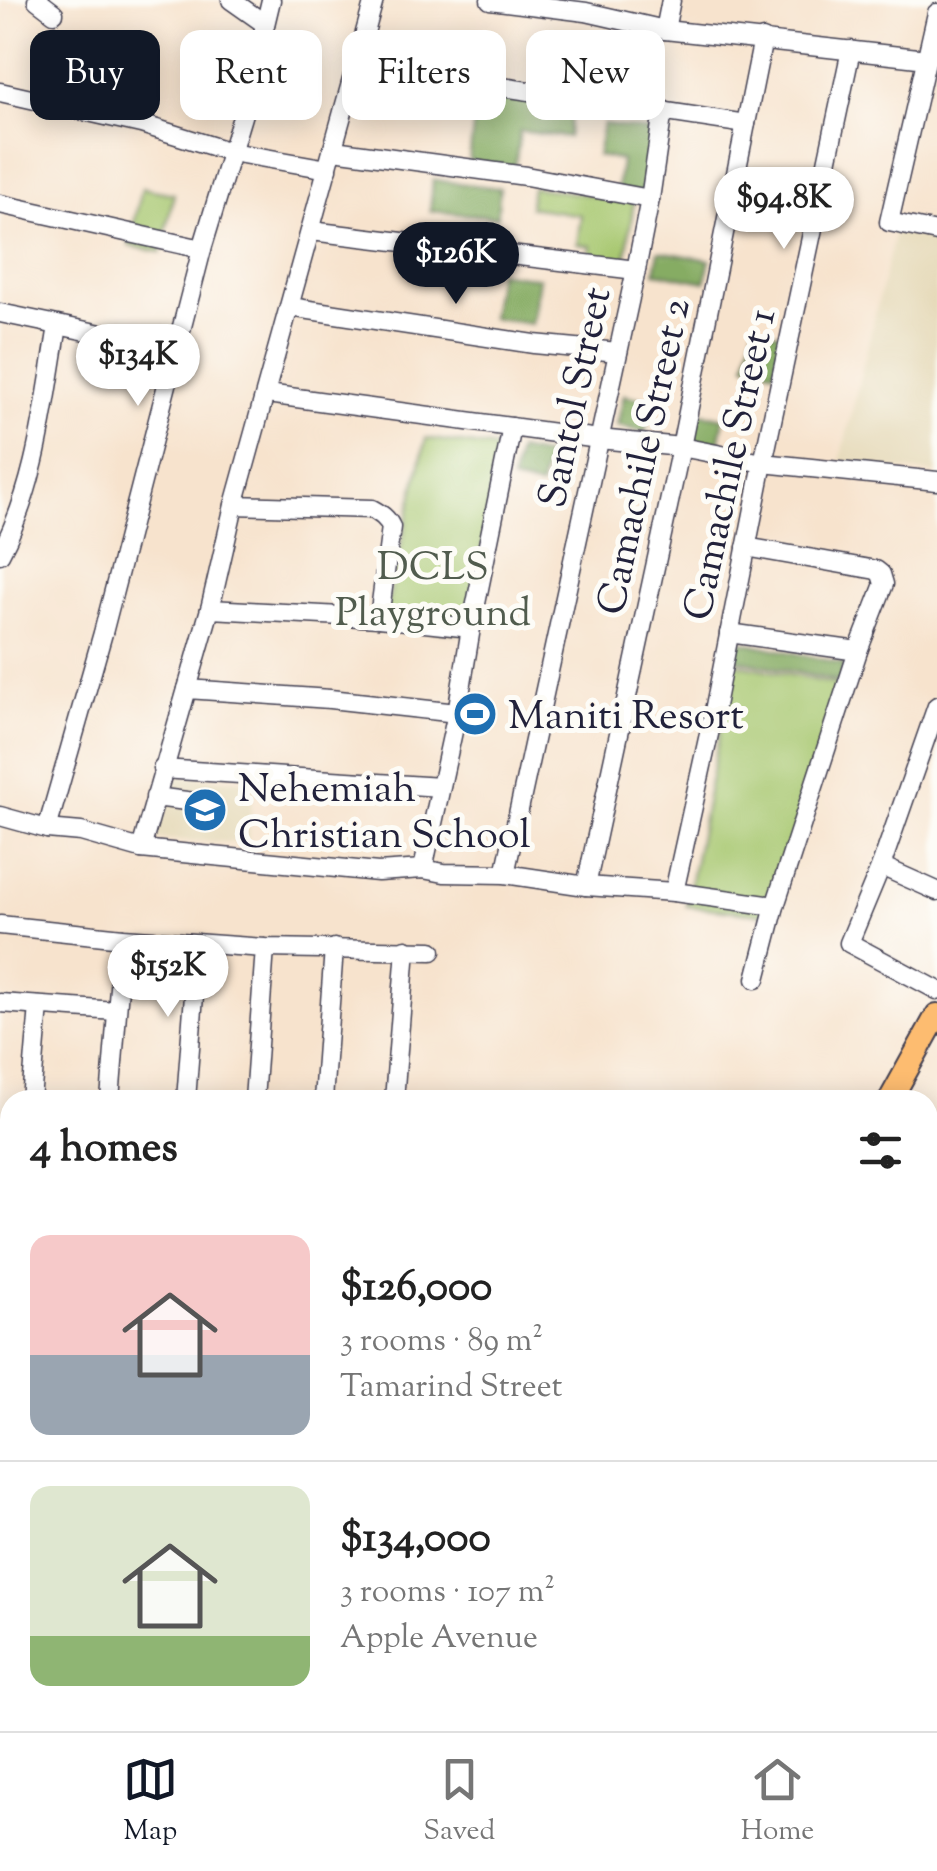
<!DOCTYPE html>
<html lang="en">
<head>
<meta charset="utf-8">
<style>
  :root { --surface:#fff; --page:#f6f6f6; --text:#222; --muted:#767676; --line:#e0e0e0; --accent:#111827 }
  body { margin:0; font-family:"Sorts Mill Goudy",serif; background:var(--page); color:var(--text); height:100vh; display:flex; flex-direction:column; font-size:38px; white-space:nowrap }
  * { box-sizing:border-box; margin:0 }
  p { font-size:32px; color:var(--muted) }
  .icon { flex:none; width:55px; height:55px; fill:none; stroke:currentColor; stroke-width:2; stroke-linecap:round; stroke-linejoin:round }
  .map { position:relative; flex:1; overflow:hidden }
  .side { position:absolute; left:0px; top:1090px; width:938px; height:642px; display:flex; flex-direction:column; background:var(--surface); border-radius:30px 30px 0 0; box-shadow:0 5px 25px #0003 }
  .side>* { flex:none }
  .hud { position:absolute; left:30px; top:30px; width:878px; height:90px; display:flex; gap:20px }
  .price { position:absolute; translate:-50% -85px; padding:0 22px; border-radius:35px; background:#fff; color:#222; font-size:32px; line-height:65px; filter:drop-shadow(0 2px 5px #0008) }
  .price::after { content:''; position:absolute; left:50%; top:60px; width:30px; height:22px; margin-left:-15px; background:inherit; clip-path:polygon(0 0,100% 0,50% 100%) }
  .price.on { background:var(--accent); color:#fff }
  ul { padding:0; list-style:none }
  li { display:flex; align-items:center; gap:30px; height:250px; padding:0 30px }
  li+li { border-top:2px solid var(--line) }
  li span { display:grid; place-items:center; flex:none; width:280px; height:200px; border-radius:20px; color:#555 }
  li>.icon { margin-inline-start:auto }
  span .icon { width:120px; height:120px; fill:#fffc; stroke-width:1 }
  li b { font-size:42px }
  h2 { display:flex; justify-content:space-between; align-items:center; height:120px; padding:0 30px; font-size:42px }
  .chip { padding:0 35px; border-radius:20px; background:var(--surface); box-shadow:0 5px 25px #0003; font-size:35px; line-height:90px }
  .chip.on { background:var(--accent); color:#fff }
  .dock { display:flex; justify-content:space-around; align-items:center; height:140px; border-top:2px solid var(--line); background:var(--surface); font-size:28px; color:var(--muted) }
  .dock a { display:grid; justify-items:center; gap:5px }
  .dock .on { color:var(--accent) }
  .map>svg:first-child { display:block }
  .built { fill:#e6daba }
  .green { fill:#a8c871; stroke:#657556; stroke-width:2.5 }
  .forest { fill:#86ac63; stroke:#54674f; stroke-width:2.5 }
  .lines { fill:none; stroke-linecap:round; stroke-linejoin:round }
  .minor-casing { stroke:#423f51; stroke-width:21 }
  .major-casing { stroke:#423f51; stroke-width:26 }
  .minor { stroke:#fff; stroke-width:18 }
  .major { stroke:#fdbc70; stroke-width:22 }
  .labels { text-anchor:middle; stroke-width:10; stroke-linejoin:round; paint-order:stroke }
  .street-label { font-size:40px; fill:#22223b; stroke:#fdfcf7 }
  .park-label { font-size:40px; fill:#515c4e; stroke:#fdfcf7 }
  .poi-label { font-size:40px; fill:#22223b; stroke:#fdfcf7; text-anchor:start }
</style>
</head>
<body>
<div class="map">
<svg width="937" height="1731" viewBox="0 0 937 1731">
  <rect width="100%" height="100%" fill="#fdfcf7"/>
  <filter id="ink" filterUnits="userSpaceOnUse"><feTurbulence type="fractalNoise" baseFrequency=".01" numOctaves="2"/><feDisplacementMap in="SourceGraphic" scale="20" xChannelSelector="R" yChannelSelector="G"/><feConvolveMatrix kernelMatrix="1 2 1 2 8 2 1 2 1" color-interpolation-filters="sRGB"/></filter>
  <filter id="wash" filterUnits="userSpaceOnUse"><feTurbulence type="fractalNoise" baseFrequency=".0048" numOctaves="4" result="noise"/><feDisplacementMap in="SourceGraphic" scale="40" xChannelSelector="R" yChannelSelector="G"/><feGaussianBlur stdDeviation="2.25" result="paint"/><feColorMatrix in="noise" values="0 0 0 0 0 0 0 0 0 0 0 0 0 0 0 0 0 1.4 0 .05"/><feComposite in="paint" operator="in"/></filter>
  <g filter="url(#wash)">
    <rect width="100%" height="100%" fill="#f7e3cd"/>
    <g class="built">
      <path d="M 895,231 L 937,239 L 937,474 L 840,462 Z"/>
      <path d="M 168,776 L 254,781 L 248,843 L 152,839 Z"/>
    </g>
    <g class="green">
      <path d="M 532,187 L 634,201 L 625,263 L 589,257 L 591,246 L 577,244 L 581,215 L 529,207 Z"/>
      <path d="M 142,188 L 174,194 L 161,252 L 129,246 Z"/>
      <path d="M 426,438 L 502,449 L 465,633 L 382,627 Z"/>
      <path d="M 733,663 L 843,686 L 769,915 L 686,906 Z"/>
      <path d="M 72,1722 L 518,1723 L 513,1731 L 68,1731 Z"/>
    </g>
    <g class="forest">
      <path d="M 477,94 L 572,106 L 568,137 L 520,131 L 515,167 L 469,161 Z"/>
      <path d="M 603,124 L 654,132 L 643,194 L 617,190 L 621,160 L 597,156 Z"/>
      <path d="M 433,180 L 500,188 L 497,217 L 430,211 Z"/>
      <path d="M 659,251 L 710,260 L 705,282 L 655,272 Z"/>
      <path d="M 498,272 L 539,278 L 532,324 L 491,318 Z"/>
      <path d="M 754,328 L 783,334 L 775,371 L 746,364 Z"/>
      <path d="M 624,395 L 652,401 L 645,432 L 617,426 Z"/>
      <path d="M 696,412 L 724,418 L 718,449 L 689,443 Z"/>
      <path d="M 518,450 L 547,456 L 540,487 L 512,481 Z"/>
      <path d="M 739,641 L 844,664 L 840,682 L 735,659 Z"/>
    </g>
  </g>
  <g filter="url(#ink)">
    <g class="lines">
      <defs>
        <g id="minor">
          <path d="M 37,0 L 54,13"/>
          <path d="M 231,0 L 265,24"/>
          <path d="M 490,0 L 586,12 L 665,30 L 927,59"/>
          <path d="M 937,13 L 889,222 L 937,232"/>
          <path d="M 665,30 L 671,0"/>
          <path d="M 357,65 L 746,124"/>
          <path d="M 0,92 L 141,124 L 231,152 L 328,169"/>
          <path d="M 334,150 L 526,176 L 650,199"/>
          <path d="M 0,204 L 202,249"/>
          <path d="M 311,231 L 636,270"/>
          <path d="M 290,307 L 534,344 L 618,352"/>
          <path d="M 0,313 L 178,350"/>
          <path d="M 267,394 L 599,439 L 681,447 L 763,463 L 937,481"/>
          <path d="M 234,505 L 372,509 C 381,514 387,518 391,527 L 379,618"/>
          <path d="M 746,547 L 876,570 L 881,574 L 884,584 L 858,651 L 775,906 L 756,979"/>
          <path d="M 0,554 C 37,486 45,402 58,326"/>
          <path d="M 210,609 L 379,618 L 471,628"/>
          <path d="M 729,633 L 858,651"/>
          <path d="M 187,689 L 330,699 L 457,713"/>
          <path d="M 937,706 L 881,866 L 849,943 L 937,990"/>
          <path d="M 162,769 L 441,787"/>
          <path d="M 155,797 L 210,804"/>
          <path d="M 0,816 L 47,829 L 81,832 L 141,849 L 378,872 L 423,869 L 444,873 L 505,874 L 586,886 L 674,892 L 775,906"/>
          <path d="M 47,829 L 103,633 L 202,249 L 247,100 L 271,0"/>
          <path d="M 141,849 L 210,609 L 234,505 L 374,0"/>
          <path d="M 881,866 L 937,891"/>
          <path d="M 423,869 L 457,713 L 471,628 L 512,427"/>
          <path d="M 505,874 L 636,270 L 650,199 L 663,110"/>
          <path d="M 586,886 L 681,447 L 763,39"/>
          <path d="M 674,892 L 713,716 L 763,463 L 851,50"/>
          <path d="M 0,925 L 123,938 L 265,948 L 432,951"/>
          <path d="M 0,1003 L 116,1011"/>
          <path d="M 31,1100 L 39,1006"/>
          <path d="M 110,1100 L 123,938"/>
          <path d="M 186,1100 L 198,943"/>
          <path d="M 254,1100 L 265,948"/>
          <path d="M 323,1100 L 334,948"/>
          <path d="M 394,1100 L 406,949"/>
          <path d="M 928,1154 L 937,1159"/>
          <path d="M 928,1284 L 937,1286"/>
          <path d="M 928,1491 L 937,1479"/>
          <path d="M 368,1722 L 384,1731"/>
          <path d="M 395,1722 L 410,1731"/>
          <path d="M 0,1730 L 22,1731"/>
          <path d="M 59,1731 L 62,1722"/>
        </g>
        <g id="major">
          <path d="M 890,1100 L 937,1015"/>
          <path d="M 530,1731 L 535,1722"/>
        </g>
      </defs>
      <use href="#minor" class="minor-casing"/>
      <use href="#major" class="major-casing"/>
      <use href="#minor" class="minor"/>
      <use href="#major" class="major"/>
    </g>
  </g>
  <defs>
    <symbol id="stadium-disc" viewBox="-11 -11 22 22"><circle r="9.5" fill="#1f6fb2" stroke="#fdfcf7"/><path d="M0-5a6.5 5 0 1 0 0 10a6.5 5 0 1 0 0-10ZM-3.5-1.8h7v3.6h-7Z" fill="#fff"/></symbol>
    <symbol id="school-disc" viewBox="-11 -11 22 22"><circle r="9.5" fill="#1f6fb2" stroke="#fdfcf7"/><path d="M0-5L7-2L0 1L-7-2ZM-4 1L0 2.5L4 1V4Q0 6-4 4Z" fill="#fff"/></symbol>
  </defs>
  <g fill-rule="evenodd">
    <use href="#stadium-disc" x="450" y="689" width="50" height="50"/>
    <use href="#school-disc" x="180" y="785" width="50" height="50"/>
  </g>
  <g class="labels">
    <g class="street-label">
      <text transform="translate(573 397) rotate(-78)" y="14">Santol Street</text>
      <text transform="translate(642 456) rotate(-78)" y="14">Camachile Street 2</text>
      <text transform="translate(728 464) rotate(-78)" y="14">Camachile Street 1</text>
    </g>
    <g class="park-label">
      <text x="433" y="579">DCLS<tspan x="433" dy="46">Playground</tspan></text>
    </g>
    <g class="poi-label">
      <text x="508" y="728">Maniti Resort</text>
      <text x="238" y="801">Nehemiah<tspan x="238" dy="46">Christian School</tspan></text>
    </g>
  </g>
</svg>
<b class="price" style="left:784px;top:252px">$94.8K</b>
<b class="price on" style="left:456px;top:307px">$126K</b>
<b class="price" style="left:138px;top:409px">$134K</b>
<b class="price" style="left:168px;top:1020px">$152K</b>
<div class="hud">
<a class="chip on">Buy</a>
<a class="chip">Rent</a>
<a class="chip">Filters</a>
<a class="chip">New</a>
</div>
<section class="side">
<h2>4 homes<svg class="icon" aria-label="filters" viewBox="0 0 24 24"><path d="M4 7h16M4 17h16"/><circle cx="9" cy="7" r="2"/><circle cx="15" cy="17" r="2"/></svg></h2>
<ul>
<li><span style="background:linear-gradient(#f6c9c9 60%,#9aa5b1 0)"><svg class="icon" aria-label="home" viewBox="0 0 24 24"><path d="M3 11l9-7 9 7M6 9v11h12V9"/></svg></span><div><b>$126,000</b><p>3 rooms · 89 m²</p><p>Tamarind Street</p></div></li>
<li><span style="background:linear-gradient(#dfe7d0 75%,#8fb573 0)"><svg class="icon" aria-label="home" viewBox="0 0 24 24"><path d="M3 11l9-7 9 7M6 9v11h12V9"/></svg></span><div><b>$134,000</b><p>3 rooms · 107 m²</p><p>Apple Avenue</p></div></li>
</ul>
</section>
</div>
<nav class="dock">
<a class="on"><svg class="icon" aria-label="map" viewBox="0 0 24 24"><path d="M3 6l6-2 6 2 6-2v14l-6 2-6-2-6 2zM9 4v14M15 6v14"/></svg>Map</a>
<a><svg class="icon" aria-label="saved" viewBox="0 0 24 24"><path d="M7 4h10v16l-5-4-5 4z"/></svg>Saved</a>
<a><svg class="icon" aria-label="home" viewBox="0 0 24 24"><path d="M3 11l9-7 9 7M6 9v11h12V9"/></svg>Home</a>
</nav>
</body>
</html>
